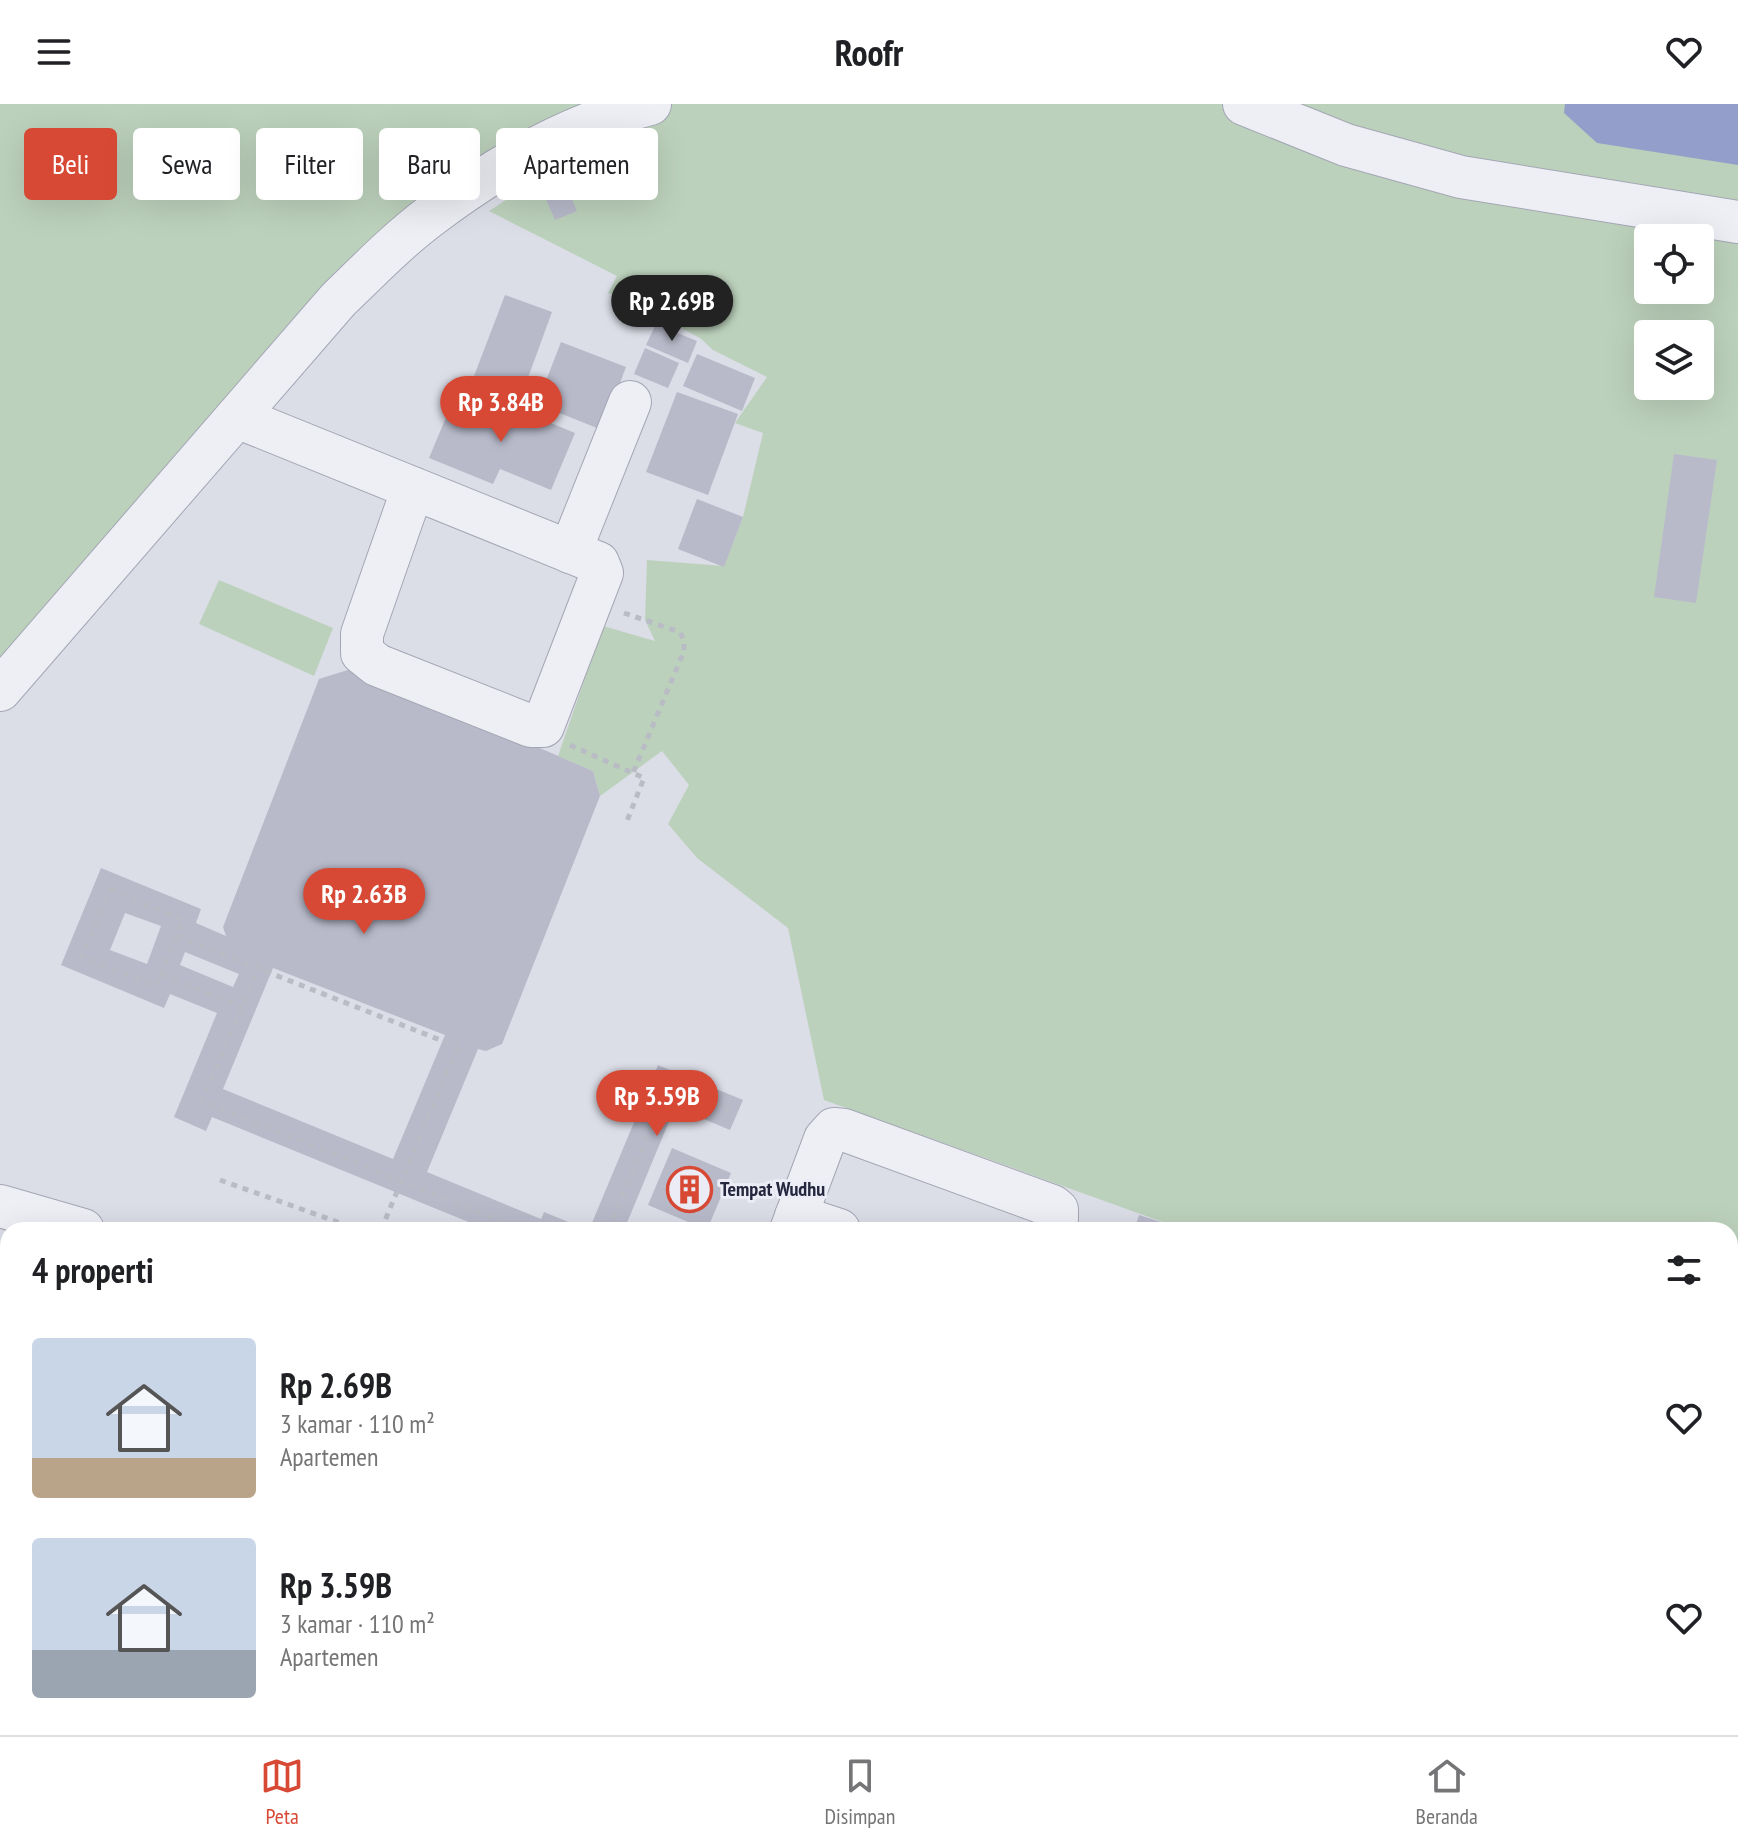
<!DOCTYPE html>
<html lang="id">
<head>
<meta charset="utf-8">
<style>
  :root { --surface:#fff; --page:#f6f6f6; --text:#202124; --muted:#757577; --line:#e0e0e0; --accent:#d74935 }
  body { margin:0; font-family:"PT Sans Narrow",sans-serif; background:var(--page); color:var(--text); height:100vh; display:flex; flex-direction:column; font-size:30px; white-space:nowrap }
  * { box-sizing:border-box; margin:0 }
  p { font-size:26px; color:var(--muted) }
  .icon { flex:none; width:44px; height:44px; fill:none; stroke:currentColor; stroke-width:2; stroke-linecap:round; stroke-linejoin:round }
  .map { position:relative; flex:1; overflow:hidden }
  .sheet { position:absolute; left:0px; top:1118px; width:1738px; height:514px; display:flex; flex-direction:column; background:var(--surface); border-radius:24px 24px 0 0; box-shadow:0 8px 32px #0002 }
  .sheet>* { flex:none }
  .hud { position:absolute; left:24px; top:24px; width:800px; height:72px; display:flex; gap:16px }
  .tools { position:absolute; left:1634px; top:120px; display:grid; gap:16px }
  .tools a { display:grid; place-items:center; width:80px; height:80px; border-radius:8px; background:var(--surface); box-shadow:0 8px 32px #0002; font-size:40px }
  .price { position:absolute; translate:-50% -68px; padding:0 18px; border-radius:28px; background:var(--accent); color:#fff; font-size:26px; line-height:52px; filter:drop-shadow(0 2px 4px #0008) }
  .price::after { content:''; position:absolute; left:50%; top:48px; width:24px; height:18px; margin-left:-12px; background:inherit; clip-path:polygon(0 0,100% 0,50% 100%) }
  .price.active { background:#222; color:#fff }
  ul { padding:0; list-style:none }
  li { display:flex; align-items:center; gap:24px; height:200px; padding:0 32px }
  li span { display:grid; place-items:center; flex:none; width:224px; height:160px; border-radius:8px; color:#555 }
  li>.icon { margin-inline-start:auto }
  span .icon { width:96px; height:96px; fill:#fffc; stroke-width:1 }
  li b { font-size:34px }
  h2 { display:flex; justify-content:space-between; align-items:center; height:96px; padding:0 32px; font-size:34px }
  .tag { padding:0 28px; border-radius:8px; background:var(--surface); box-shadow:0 8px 32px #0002; font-size:28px; line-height:72px }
  .tag.active { background:var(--accent); color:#fff }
  header { display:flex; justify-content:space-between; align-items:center; height:104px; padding:0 32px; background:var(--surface); font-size:36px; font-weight:800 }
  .tab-bar { display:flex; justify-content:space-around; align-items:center; height:112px; border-top:2px solid var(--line); background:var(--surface); font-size:22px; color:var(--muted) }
  .tab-bar a { display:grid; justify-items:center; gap:4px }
  .tab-bar .active { color:var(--accent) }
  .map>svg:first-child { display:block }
  .built { fill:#cdcfdc }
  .green { fill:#bcd1bc; fill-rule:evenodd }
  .water { fill:#939fca }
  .building { fill:#b8baca; fill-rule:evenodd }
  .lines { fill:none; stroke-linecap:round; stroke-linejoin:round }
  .minor-casing { stroke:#a4a6b4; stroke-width:44 }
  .path { stroke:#b9bbc5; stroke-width:5; stroke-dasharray:6 6; stroke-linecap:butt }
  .minor { stroke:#eeeff5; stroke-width:42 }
  .labels { text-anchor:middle; stroke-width:6; stroke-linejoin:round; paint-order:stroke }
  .poi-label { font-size:20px; font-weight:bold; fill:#24273e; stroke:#ebecf5; text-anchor:start }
</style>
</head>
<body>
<header><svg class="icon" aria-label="menu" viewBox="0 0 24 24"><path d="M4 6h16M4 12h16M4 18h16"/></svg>Roofr<svg class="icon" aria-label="heart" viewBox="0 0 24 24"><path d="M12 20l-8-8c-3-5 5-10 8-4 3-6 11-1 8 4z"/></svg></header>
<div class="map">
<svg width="1738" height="1631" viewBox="0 0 1738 1631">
  <rect width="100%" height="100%" fill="#dbdde7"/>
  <path class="built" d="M 1730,1387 L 1738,1388 L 1738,1591 L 1730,1589 Z"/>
  <g class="green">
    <path d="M 0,0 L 1738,0 L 1738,1388 L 1730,1387 L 1730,1126 L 1185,1126 L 824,996 L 788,824 L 697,754 L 668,720 L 689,681 L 662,647 L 600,692 L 593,667 L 558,652 L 603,522 L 655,537 L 645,516 L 647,456 L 724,462 L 743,413 L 763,329 L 735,319 L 767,273 L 713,246 L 700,234 L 661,213 L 608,189 L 617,172 L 489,107 L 576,50 L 566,14 L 526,36 L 0,562 ZM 1648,134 L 1700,134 L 1700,186 L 1648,186 ZM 1648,230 L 1700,230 L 1700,282 L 1648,282 Z"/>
    <path d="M 219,476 L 333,524 L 314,572 L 199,520 Z"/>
    <path d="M 781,1624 L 1620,1624 L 1645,1631 L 779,1631 Z"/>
  </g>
  <path class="water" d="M 1565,0 L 1738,0 L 1738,61 L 1597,39 L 1564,9 Z"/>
  <g class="building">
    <path d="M 562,73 L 577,107 L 555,116 L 540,82 Z"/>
    <path d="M 505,191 L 552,208 L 522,290 L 474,272 Z"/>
    <path d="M 656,220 L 697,237 L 688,259 L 646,241 Z"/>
    <path d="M 561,238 L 626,263 L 602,326 L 537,300 Z"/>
    <path d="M 645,244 L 679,259 L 668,284 L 634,270 Z"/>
    <path d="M 697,250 L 755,274 L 742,307 L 683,282 Z"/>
    <path d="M 677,288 L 738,310 L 708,391 L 646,368 Z"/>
    <path d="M 455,292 L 505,313 L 510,302 L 575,329 L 551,386 L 500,365 L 493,380 L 429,354 Z"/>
    <path d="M 1674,350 L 1717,356 L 1696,499 L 1654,493 Z"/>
    <path d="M 697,395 L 743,413 L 724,463 L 678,445 Z"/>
    <path d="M 354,564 L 593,667 L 600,692 L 502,940 L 486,947 L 478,945 L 427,1068 L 541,1115 L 544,1108 L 588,1126 L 488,1126 L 212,1013 L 206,1027 L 174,1013 L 217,909 L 170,890 L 164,904 L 61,861 L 101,764 L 201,805 L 196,819 L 226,832 L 223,823 L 319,575 ZM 125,809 L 161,822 L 147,860 L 110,846 ZM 185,848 L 239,870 L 233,883 L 180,861 ZM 273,864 L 445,931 L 393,1055 L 223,985 Z"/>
    <path d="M 658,961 L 743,996 L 730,1026 L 675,1003 L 624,1126 L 589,1126 Z"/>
    <path d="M 672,1044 L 731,1069 L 707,1126 L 648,1101 Z"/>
    <path d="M 1139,1111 L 1183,1125 L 1183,1126 L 1134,1126 Z"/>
    <path d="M 0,1309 L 8,1313 L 8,1356 L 0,1373 Z"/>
    <path d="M 0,1397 L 8,1401 L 8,1470 L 0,1486 Z"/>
    <path d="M 0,1563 L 8,1567 L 8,1624 L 26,1624 L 23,1631 L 0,1631 Z"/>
    <path d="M 37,1624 L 81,1624 L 77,1631 L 34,1631 Z"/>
    <path d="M 92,1624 L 124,1624 L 136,1631 L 88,1631 Z"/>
    <path d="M 195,1624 L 253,1624 L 249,1631 L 195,1631 L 192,1630 Z"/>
    <path d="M 328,1624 L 368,1624 L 381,1631 L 324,1631 Z"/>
    <path d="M 607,1624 L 680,1624 L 694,1631 L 604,1631 Z"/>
  </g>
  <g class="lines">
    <defs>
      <g id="minor">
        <path d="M 1244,0 L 1346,41 L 1461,73 L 1738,118"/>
        <path d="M 237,313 L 598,459 L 602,469 L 543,622 L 531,622 L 377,561 L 362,549 L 362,530 L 413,384"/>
        <path d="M 570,448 L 630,298"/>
        <path d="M 0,586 L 338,196 C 369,166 399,135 433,110 C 497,62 573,19 650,0"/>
        <path d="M 0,1102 L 83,1126"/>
        <path d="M 796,1112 L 839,1126"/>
        <path d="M 791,1126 L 825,1035 L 834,1025 L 844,1026 L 1052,1102 L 1057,1106 L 1057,1115 L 1053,1126"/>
        <path d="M 0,1215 L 8,1218"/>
        <path d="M 0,1549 L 8,1553"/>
        <path d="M 1730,1597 L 1738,1600"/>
        <path d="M 158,1624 L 169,1631"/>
        <path d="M 533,1624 L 553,1631"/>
        <path d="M 291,1631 L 295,1624"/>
      </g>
    </defs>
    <use href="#minor" class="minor-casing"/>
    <g class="path">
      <path d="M 624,509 L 680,528 L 684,536 L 684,547 L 633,669"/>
      <path d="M 570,641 L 644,674 L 627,717"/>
      <path d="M 110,785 L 183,816 L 156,882 L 82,853 Z"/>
      <path d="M 176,832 L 458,943"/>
      <path d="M 260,860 L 202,997 L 523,1126"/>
      <path d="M 161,870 L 242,903"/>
      <path d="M 220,1076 L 360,1126"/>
      <path d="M 381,1126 L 460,937"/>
      <path d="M 608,1126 L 668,983 L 731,1007"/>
      <path d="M 1730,1545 L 1738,1547"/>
    </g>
    <use href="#minor" class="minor"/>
  </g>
  <defs>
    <symbol id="building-ring" viewBox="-11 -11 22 22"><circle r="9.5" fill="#ebecf5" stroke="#d74935" stroke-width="1.5"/><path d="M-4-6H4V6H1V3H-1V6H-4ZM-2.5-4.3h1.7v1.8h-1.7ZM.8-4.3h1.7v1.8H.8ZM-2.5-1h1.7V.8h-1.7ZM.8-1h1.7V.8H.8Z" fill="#d74935"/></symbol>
  </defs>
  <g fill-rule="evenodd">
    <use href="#building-ring" x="664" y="1060" width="51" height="51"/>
  </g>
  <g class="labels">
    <g class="poi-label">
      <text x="720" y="1092">Tempat Wudhu</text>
    </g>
  </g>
</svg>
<div class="tools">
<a><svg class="icon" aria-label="locate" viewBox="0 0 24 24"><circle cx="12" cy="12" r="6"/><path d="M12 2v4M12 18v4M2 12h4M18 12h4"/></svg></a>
<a><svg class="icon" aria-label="layers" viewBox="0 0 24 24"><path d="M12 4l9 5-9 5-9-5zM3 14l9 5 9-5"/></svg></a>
</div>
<b class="price active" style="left:672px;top:239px">Rp 2.69B</b>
<b class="price" style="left:501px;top:340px">Rp 3.84B</b>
<b class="price" style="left:364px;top:832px">Rp 2.63B</b>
<b class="price" style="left:657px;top:1034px">Rp 3.59B</b>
<div class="hud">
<a class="tag active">Beli</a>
<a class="tag">Sewa</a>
<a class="tag">Filter</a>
<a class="tag">Baru</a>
<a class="tag">Apartemen</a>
</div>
<section class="sheet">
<h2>4 properti<svg class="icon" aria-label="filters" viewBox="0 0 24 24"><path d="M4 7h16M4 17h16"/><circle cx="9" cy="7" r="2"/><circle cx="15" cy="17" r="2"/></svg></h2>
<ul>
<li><span style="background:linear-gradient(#c9d6e8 75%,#b9a48a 0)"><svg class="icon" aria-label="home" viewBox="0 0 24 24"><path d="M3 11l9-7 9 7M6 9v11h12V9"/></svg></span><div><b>Rp 2.69B</b><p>3 kamar · 110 m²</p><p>Apartemen</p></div><svg class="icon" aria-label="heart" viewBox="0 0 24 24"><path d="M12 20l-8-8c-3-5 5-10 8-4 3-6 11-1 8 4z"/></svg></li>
<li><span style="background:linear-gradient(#c9d6e8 70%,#9aa5b1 0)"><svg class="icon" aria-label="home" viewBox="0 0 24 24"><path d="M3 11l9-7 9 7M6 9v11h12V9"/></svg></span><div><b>Rp 3.59B</b><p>3 kamar · 110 m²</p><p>Apartemen</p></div><svg class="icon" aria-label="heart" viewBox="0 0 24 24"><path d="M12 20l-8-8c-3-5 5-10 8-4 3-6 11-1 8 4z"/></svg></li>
</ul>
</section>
</div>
<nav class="tab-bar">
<a class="active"><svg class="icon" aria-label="map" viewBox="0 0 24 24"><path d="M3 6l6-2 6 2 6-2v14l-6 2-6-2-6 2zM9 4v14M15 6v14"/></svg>Peta</a>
<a><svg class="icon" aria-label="saved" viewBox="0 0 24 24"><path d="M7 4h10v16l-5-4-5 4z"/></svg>Disimpan</a>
<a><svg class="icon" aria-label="home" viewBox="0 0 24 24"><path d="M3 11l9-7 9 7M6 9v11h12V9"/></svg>Beranda</a>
</nav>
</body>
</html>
